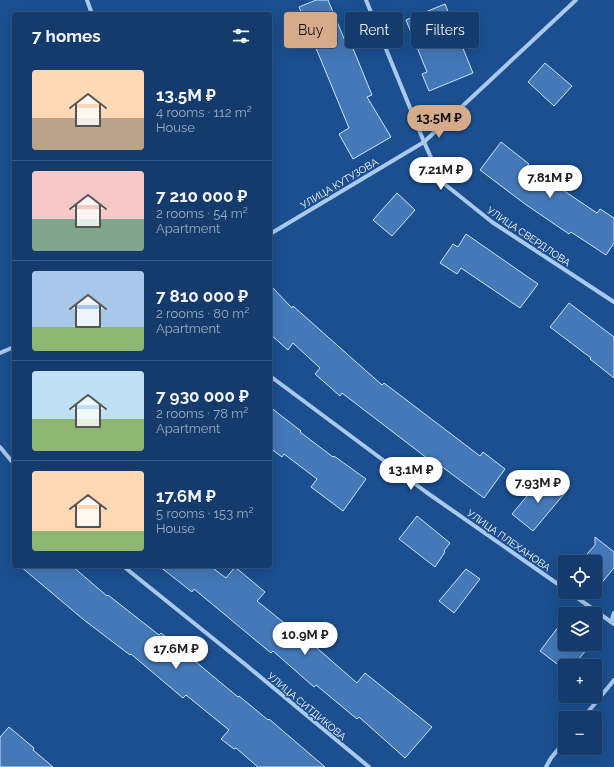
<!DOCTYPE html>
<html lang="en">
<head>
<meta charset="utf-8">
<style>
  :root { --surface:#143b6b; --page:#1d4271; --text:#f1f3f6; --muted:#9dadc1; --line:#33557e; --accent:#d6ab8b }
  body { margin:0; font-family:Raleway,sans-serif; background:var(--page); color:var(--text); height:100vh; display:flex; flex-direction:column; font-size:15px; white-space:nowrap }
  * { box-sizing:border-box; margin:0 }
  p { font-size:13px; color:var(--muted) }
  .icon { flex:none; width:22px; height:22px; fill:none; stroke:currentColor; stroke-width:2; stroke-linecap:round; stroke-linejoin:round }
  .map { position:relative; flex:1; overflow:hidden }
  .side { position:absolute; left:12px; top:12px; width:260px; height:556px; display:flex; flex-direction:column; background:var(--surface); border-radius:4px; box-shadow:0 4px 16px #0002,0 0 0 1px var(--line) }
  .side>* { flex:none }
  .guide { position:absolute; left:284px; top:12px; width:270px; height:36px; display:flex; gap:8px }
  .tools { position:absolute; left:558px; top:555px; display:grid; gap:8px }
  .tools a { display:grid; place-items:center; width:44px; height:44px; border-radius:4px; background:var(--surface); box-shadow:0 4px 16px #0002,0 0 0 1px var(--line); font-size:20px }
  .price { position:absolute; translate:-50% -34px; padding:0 9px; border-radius:14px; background:#fff; color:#222; font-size:13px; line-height:26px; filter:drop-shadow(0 1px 2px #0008) }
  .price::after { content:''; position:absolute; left:50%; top:24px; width:12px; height:9px; margin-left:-6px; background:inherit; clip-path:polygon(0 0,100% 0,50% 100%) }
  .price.on { background:var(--accent); color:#111 }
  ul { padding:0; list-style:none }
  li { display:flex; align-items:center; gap:12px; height:100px; padding:0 20px }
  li+li { border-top:1px solid var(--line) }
  li span { display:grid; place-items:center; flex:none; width:112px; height:80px; border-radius:4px; color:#555 }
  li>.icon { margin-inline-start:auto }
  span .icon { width:48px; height:48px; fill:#fffc; stroke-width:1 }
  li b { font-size:17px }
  h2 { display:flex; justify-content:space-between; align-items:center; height:48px; padding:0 20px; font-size:17px }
  .tag { padding:0 14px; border-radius:4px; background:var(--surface); box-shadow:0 4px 16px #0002,0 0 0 1px var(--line); font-size:14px; line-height:36px }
  .tag.on { background:var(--accent); color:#111 }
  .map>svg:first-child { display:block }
  .building { fill:#4478b7; stroke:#cfe3fa }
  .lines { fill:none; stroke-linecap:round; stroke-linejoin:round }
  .minor { stroke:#a9c9ee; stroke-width:4 }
  .labels { text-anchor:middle; stroke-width:3; stroke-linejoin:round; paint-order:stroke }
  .street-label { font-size:10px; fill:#fff; stroke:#1b4f8f }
</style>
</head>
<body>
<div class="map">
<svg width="614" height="767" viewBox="0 0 614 767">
  <rect width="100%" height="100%" fill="#1b4f8f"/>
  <g class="building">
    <path d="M 316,0 L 328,0 L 348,48 L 352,46 L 372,95 L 367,97 L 391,137 L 353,159 L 339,134 L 349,128 L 299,7 Z"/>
    <path d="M 445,4 L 473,73 L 429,91 L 422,74 L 427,72 L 406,20 Z"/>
    <path d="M 545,63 L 572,86 L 554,106 L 528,82 Z"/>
    <path d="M 501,142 L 529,164 L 527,166 L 597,213 L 600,209 L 614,218 L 614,243 L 606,255 L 571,232 L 569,234 L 525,204 L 480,170 Z"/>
    <path d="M 397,193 L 415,210 L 392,236 L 373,220 Z"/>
    <path d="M 466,234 L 538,284 L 520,308 L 461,268 L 457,274 L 440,263 L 453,244 L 458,247 Z"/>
    <path d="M 270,285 L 292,308 L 293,306 L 382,385 L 384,383 L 480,456 L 483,452 L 505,469 L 484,498 L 437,463 L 436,465 L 342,393 L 340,396 L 315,374 L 320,368 L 293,343 L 288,350 L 270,334 Z"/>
    <path d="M 569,303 L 614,337 L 614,378 L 590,359 L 591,358 L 550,327 Z"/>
    <path d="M 270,407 L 301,431 L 300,432 L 333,457 L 334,456 L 366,479 L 343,511 L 311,487 L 317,479 L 284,454 L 282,457 L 270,448 Z"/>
    <path d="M 543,477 L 564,494 L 533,531 L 512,514 Z"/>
    <path d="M 417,516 L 450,543 L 444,551 L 445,552 L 435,567 L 399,539 Z"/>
    <path d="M 595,537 L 614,552 L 614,568 L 595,591 L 595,562 L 580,562 L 595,545 Z"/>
    <path d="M 20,566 L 72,566 L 107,596 L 108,595 L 159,635 L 161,633 L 238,697 L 239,696 L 268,720 L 269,719 L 325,767 L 258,767 L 236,748 L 234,749 L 221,739 L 229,730 L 186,695 L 183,698 L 131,654 L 130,655 L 84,620 Z"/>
    <path d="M 159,566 L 210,566 L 226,578 L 235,567 L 265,592 L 257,601 L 309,643 L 310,642 L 357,683 L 365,673 L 432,727 L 405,758 L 359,717 L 357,719 L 316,685 L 314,687 L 273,651 L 271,653 L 194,589 L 192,592 Z"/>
    <path d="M 466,569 L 480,579 L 454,613 L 439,601 Z"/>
    <path d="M 565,618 L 565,644 L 591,644 L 573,666 L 565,666 L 565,670 L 540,651 Z"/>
    <path d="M 9,727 L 34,748 L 33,750 L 53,767 L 0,767 L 0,737 Z"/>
  </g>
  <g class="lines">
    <g class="minor">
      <path d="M 87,0 L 92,14"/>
      <path d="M 366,0 L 424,142 L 442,182 L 492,222 L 614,302"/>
      <path d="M 270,234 L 424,142 L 576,0"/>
      <path d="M 0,353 L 14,347"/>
      <path d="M 270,376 L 426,492 L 565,589"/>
      <path d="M 0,447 L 14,464"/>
      <path d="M 123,566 L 246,665 L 369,767"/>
      <path d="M 569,592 L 614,624"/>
      <path d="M 611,622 L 614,613"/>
      <path d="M 583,718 L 614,680"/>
      <path d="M 546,767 L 551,758 L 565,741"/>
    </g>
  </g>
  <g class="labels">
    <g class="street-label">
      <text transform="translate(339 183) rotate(-31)" y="4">УЛИЦА КУТУЗОВА</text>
      <text transform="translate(529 236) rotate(34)" y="4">УЛИЦА СВЕРДЛОВА</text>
      <text transform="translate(509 540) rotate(35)" y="4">УЛИЦА ПЛЕХАНОВА</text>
      <text transform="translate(307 706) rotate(40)" y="4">УЛИЦА СИТДИКОВА</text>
    </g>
  </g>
</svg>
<div class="tools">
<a><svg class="icon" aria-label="locate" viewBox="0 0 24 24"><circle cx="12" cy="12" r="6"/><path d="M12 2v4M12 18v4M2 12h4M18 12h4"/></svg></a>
<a><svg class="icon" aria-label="layers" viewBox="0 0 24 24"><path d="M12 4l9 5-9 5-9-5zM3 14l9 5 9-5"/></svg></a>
<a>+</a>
<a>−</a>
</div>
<b class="price on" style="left:439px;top:139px">13.5M ₽</b>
<b class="price" style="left:441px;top:191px">7.21M ₽</b>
<b class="price" style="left:550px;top:199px">7.81M ₽</b>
<b class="price" style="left:411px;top:491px">13.1M ₽</b>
<b class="price" style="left:538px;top:504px">7.93M ₽</b>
<b class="price" style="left:305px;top:656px">10.9M ₽</b>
<b class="price" style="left:176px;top:670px">17.6M ₽</b>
<div class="guide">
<a class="tag on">Buy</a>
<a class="tag">Rent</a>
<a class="tag">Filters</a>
</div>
<section class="side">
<h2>7 homes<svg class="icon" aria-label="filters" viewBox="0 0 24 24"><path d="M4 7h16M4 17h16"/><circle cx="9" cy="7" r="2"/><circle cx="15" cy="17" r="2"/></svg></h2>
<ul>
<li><span style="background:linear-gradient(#ffd9b3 60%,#b9a48a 0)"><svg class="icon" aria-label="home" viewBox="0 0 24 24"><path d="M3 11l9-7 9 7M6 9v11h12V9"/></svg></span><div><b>13.5M ₽</b><p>4 rooms · 112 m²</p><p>House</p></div></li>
<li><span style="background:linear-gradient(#f6c9c9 60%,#7fa58c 0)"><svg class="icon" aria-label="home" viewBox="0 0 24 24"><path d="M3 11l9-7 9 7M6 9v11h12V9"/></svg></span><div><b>7 210 000 ₽</b><p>2 rooms · 54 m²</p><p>Apartment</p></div></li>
<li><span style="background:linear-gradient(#a9c7e8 70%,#8fb573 0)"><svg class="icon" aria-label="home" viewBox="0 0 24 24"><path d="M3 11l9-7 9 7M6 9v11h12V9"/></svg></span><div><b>7 810 000 ₽</b><p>2 rooms · 80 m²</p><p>Apartment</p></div></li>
<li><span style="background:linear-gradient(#bfe0f5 60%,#8fb573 0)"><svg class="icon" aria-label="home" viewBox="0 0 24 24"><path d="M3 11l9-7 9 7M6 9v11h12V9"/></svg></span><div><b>7 930 000 ₽</b><p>2 rooms · 78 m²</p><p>Apartment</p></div></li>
<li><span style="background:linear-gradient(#ffd9b3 75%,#8fb573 0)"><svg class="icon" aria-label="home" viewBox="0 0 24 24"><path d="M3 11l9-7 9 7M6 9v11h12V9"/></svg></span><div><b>17.6M ₽</b><p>5 rooms · 153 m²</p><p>House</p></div></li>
</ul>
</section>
</div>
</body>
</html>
